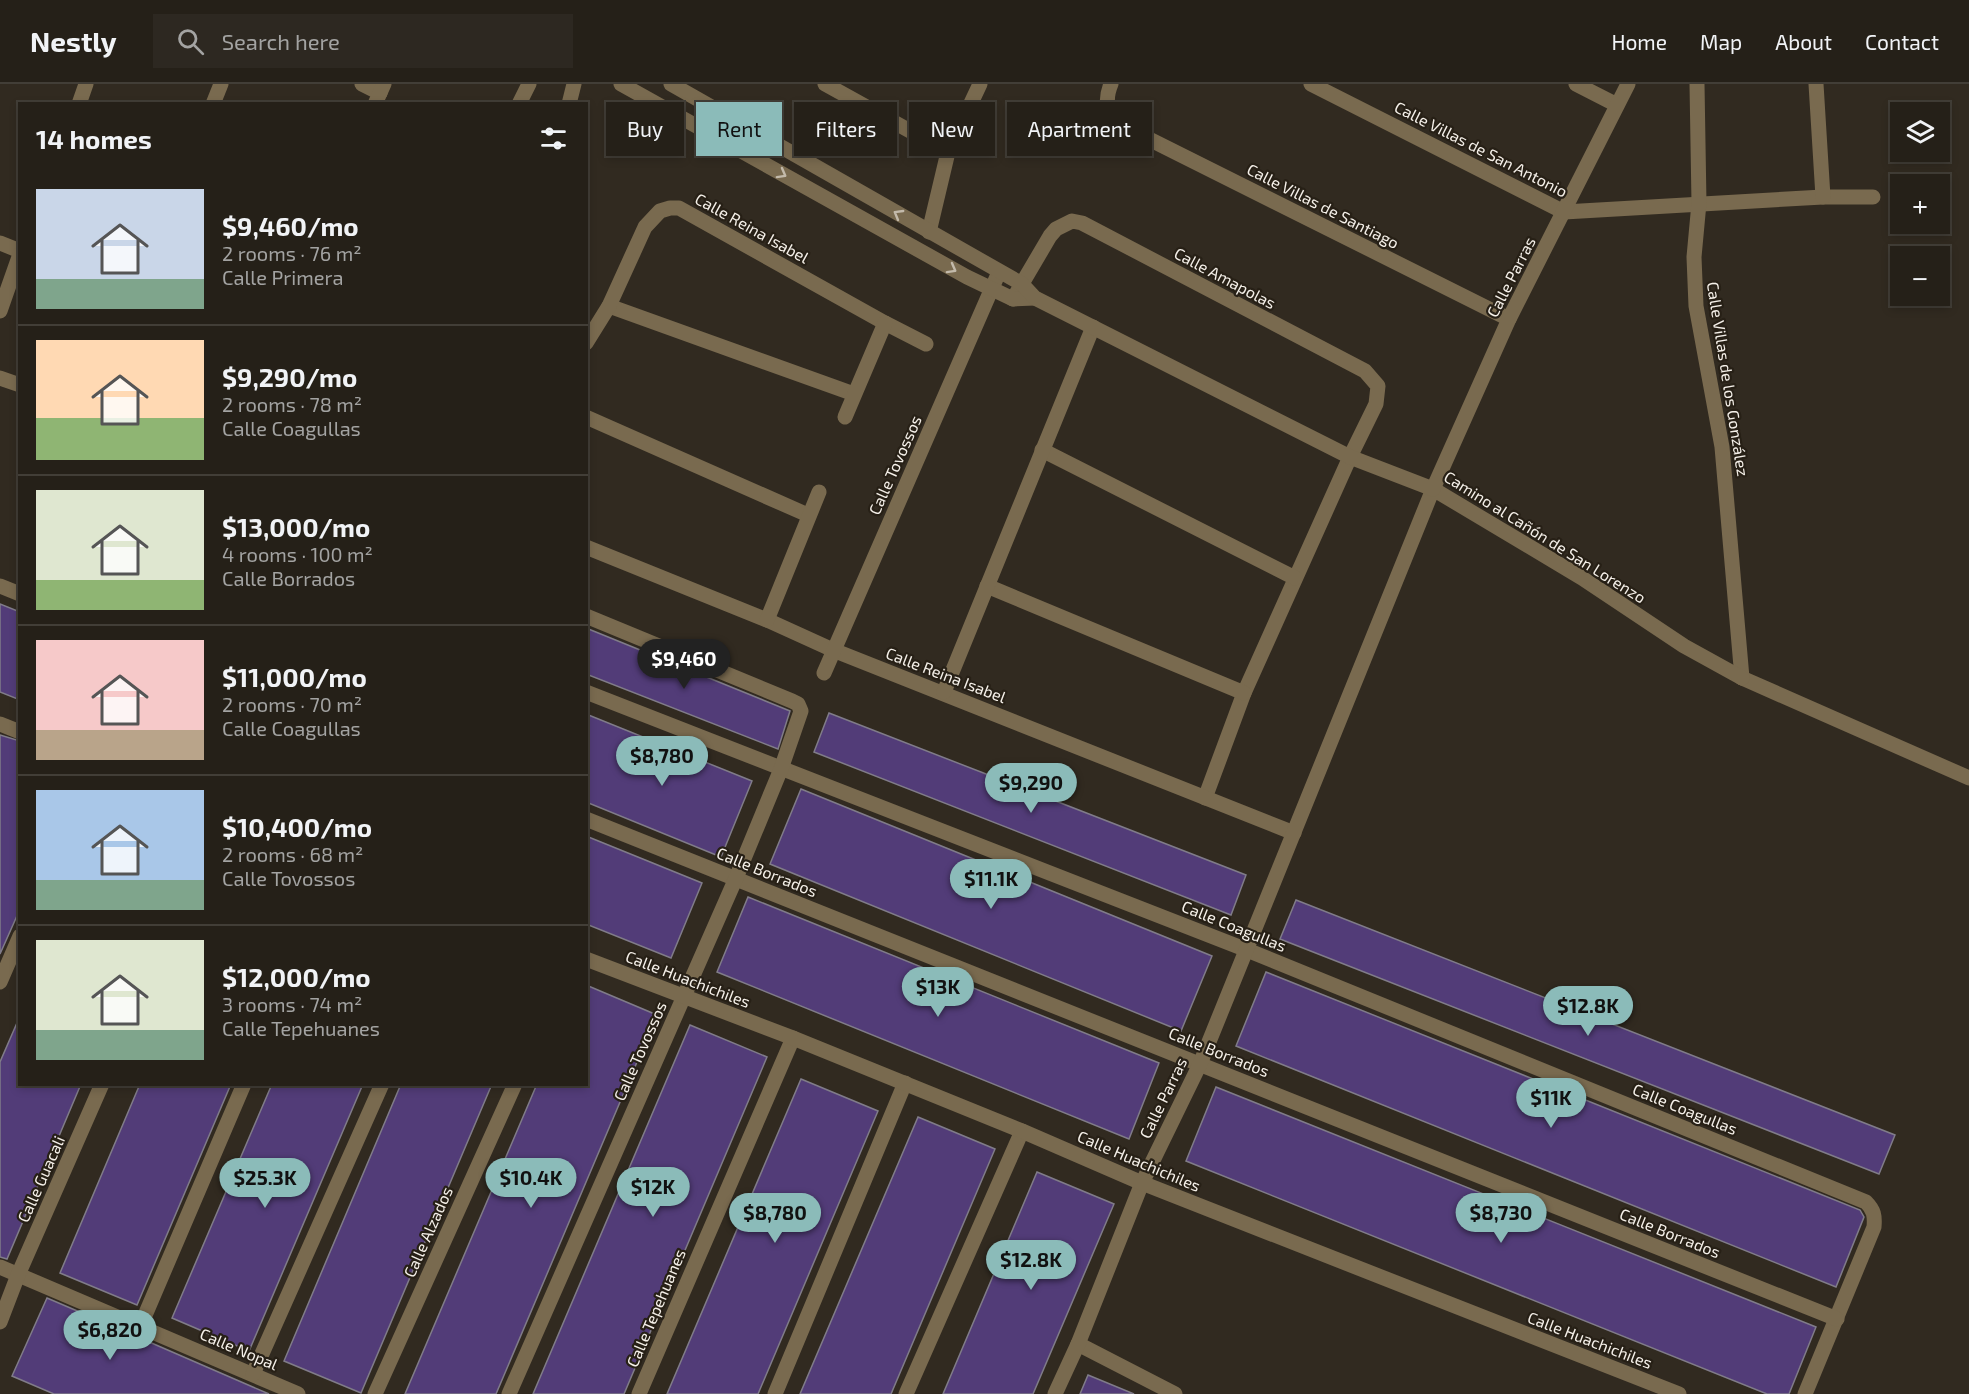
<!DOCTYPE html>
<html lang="en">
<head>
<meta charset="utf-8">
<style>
  :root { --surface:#252018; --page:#2d2821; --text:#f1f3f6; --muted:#a3a3a2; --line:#423e37; --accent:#8bbbb9 }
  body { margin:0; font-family:"Exo 2",sans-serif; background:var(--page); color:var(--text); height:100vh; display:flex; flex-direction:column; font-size:22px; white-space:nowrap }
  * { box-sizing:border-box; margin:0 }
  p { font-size:20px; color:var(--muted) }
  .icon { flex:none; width:33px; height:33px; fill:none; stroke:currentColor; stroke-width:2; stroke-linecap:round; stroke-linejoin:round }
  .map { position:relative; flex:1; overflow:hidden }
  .panel { position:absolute; left:18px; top:18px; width:570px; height:984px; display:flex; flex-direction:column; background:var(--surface); border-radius:0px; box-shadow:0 3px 9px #0003,0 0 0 2px var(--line) }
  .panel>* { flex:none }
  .banner { position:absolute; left:606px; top:18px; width:570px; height:54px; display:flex; gap:12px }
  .controls { position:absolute; left:1890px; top:18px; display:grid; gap:12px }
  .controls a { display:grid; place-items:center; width:60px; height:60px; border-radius:0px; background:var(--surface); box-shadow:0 3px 9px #0003,0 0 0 2px var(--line); font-size:30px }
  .price { position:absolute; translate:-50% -51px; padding:0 14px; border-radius:21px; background:var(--accent); color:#111; font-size:20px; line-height:39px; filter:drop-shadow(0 2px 3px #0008) }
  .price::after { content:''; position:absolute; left:50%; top:36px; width:18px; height:14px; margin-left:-9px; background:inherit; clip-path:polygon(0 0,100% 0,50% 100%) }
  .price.on { background:#222; color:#fff }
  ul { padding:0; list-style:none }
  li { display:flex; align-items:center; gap:18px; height:150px; padding:0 18px }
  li+li { border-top:2px solid var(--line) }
  li span { display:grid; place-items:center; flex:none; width:168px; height:120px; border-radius:0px; color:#555 }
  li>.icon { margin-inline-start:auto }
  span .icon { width:72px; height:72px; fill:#fffc; stroke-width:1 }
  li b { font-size:26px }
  h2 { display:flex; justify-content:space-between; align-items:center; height:72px; padding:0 18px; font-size:26px }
  .tag { padding:0 21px; border-radius:0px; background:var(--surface); box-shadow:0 3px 9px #0003,0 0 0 2px var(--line); font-size:21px; line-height:54px }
  .tag.on { background:var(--accent); color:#111 }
  header { display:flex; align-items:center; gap:36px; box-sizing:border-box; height:84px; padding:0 30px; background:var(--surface); border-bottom:2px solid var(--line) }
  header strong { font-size:28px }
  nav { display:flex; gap:33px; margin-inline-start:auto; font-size:21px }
  .search { width:420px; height:54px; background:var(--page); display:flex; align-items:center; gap:15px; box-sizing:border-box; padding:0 21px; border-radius:0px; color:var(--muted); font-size:22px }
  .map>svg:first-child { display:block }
  .building { fill:#523c78; stroke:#807c89; stroke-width:1.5 }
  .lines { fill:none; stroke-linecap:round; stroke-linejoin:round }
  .pedestrian { stroke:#796a4f; stroke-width:15 }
  .minor { stroke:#796a4f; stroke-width:15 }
  .tertiary { stroke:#796a4f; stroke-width:15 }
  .oneway { stroke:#c3baab }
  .labels { text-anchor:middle; stroke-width:4.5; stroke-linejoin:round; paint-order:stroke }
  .street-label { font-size:16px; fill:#f5f0e9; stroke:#272016 }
</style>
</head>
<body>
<header>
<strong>Nestly</strong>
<div class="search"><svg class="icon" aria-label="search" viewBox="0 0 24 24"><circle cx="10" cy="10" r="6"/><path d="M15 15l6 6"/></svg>Search here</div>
<nav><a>Home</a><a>Map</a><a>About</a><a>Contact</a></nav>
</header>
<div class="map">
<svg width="1969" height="1310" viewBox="0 0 1969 1310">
  <rect width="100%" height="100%" fill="#312a20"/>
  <g class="building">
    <path d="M 0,520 L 20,528 L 20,616 L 0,608 Z"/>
    <path d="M 586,544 L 790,627 L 778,665 L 586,590 Z"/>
    <path d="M 829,629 L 1246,791 L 1231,831 L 814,668 Z"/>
    <path d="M 586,630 L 752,697 L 721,773 L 586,718 Z"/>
    <path d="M 0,651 L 20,657 L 20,825 L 0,870 Z"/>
    <path d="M 801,705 L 1212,872 L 1181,947 L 770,780 Z"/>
    <path d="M 586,752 L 702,799 L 671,874 L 586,840 Z"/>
    <path d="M 748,813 L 1159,979 L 1129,1055 L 717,888 Z"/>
    <path d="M 1296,816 L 1895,1051 L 1879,1090 L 1280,855 Z"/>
    <path d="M 1266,888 L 1860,1126 L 1864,1133 L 1836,1203 L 1236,962 Z"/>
    <path d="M 586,901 L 657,931 L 496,1310 L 405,1310 L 537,1000 L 586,1000 Z"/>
    <path d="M 20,932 L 20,1000 L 81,1000 L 7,1175 L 0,1173 L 0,978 Z"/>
    <path d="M 690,941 L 767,973 L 624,1310 L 533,1310 Z"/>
    <path d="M 801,995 L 878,1027 L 758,1310 L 667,1310 Z"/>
    <path d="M 140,1000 L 231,1000 L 137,1221 L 60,1189 Z"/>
    <path d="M 272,1000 L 363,1000 L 249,1267 L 172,1234 Z"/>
    <path d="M 401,1000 L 492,1000 L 361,1309 L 284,1277 Z"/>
    <path d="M 1216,1003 L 1816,1243 L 1789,1310 L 1767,1310 L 1186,1077 Z"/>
    <path d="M 918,1033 L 995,1065 L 891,1310 L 800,1310 Z"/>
    <path d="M 1037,1088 L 1114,1120 L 1033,1310 L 943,1310 Z"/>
    <path d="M 47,1214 L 117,1244 L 269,1310 L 54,1310 L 12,1292 Z"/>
    <path d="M 1088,1291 L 1134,1310 L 1080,1310 Z"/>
  </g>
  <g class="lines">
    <path class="pedestrian" d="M 1742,594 L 1969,694"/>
    <g class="minor">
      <path d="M 362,0 L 380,9"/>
      <path d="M 825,0 L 948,68"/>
      <path d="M 1111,0 C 1104,17 1107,29 1121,41 L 1509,235"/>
      <path d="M 1311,0 L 1564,128 L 1823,113 L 1873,113"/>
      <path d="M 1576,0 L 1617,21"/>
      <path d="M 1697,0 L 1699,119 L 1694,173 L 1696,222 L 1722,363 L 1742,594"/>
      <path d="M 1816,0 L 1823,113"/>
      <path d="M 79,20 L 86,0"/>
      <path d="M 213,20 L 221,0"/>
      <path d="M 375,20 L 384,0"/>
      <path d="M 929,148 L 948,68 L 980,0"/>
      <path d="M 0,159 L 20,167"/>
      <path d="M 1013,215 L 1050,152 L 1056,145 L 1072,137 L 1082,139 L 1365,287 L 1378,302 L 1376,320 L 1350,373 L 1244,609 L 1205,714"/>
      <path d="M 609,222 L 854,310"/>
      <path d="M 0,227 L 20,170"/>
      <path d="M 586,259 L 609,222 L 645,143 L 660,127 L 670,124 L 679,124 L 885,239 L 926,260"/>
      <path d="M 0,294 L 20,301"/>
      <path d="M 586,333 L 808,431"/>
      <path d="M 845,333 L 885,239"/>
      <path d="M 1042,366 L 1295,494"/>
      <path d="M 586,463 L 767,536 L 833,566 L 1294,749"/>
      <path d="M 0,502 L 20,510"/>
      <path d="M 987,502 L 1244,609"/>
      <path d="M 767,536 L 819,408"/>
      <path d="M 824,589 L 999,188"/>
      <path d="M 586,608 L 1247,866 L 1866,1118 C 1874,1126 1875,1132 1874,1143 L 1805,1310"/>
      <path d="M 944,608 L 1093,243"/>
      <path d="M 586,735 L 1837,1235"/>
      <path d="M 0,898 L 20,852"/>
      <path d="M 0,1183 L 298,1310"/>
      <path d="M 0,1238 L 18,1191 L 102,1000"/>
      <path d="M 140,1243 L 244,1000"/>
      <path d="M 1078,1260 L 1175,1310"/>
      <path d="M 253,1290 L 382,1000"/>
      <path d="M 375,1310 L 515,1000"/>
      <path d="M 509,1310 L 736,794 L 781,685 L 801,627 L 798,620 L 792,617 L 586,532"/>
      <path d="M 639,1310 L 793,954"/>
      <path d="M 775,1310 L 905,999"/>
      <path d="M 906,1310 L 1022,1047"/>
      <path d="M 1055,1310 L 1078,1260 L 1142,1099 L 1200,980 L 1433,405 L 1582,494 L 1684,562 L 1742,594"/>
    </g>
    <g class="tertiary">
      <path d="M 621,0 L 967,193 L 1013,215 L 1035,214"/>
      <path d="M 671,0 L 1022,200 L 1035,214 L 1350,373 L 1433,405 L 1509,235 L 1628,0"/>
      <path d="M 519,20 L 529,0"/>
      <path d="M 569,20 L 574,0"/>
      <path d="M 0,640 L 20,648"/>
      <path d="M 586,875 L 793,954 L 1022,1047 L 1142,1099 L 1679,1310"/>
    </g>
  </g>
  <defs><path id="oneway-chevron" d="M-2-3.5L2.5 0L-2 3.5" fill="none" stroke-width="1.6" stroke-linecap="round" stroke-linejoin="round" transform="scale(1.5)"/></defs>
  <g class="oneway">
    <use href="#oneway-chevron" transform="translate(782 90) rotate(29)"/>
    <use href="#oneway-chevron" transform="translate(898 130) rotate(-150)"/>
    <use href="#oneway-chevron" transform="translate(952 185) rotate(29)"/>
  </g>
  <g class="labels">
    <g class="street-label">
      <text transform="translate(1481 65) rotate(27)" y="6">Calle Villas de San Antonio</text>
      <text transform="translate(1323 122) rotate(27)" y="6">Calle Villas de Santiago</text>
      <text transform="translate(752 144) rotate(29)" y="6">Calle Reina Isabel</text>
      <text transform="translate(1511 193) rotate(-63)" y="6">Calle Parras</text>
      <text transform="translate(1225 194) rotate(28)" y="6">Calle Amapolas</text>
      <text transform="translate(1728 295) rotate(81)" y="6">Calle Villas de los González</text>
      <text transform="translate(895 381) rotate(-66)" y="6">Calle Tovossos</text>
      <text transform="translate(1545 453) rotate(32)" y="6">Camino al Cañón de San Lorenzo</text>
      <text transform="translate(946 591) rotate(21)" y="6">Calle Reina Isabel</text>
      <text transform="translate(767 788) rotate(22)" y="6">Calle Borrados</text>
      <text transform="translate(1234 842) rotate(22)" y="6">Calle Coagullas</text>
      <text transform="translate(688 895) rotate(21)" y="6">Calle Huachichiles</text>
      <text transform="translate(640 967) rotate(-66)" y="6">Calle Tovossos</text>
      <text transform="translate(1219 968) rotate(22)" y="6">Calle Borrados</text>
      <text transform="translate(1163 1014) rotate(-64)" y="6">Calle Parras</text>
      <text transform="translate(1685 1025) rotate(22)" y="6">Calle Coagullas</text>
      <text transform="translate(1139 1077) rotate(23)" y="6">Calle Huachichiles</text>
      <text transform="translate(41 1095) rotate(-66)" y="6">Calle Guacali</text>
      <text transform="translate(428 1148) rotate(-66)" y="6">Calle Alzados</text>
      <text transform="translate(1670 1149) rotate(22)" y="6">Calle Borrados</text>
      <text transform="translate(656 1224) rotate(-67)" y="6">Calle Tepehuanes</text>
      <text transform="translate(1590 1256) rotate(21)" y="6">Calle Huachichiles</text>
      <text transform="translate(239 1265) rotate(23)" y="6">Calle Nopal</text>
    </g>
  </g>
</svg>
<div class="controls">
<a><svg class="icon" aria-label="layers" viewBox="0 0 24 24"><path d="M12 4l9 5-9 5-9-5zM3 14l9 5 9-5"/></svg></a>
<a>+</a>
<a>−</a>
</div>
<b class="price on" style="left:684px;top:606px">$9,460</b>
<b class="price" style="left:662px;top:703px">$8,780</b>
<b class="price" style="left:1031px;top:730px">$9,290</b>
<b class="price" style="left:991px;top:826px">$11.1K</b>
<b class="price" style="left:938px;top:934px">$13K</b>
<b class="price" style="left:1588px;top:953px">$12.8K</b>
<b class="price" style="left:1551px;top:1045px">$11K</b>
<b class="price" style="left:265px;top:1125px">$25.3K</b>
<b class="price" style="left:531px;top:1125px">$10.4K</b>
<b class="price" style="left:653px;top:1134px">$12K</b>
<b class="price" style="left:775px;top:1160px">$8,780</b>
<b class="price" style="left:1501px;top:1160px">$8,730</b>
<b class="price" style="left:1031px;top:1207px">$12.8K</b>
<b class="price" style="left:110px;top:1277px">$6,820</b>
<div class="banner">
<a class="tag">Buy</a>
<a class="tag on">Rent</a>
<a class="tag">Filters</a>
<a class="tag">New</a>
<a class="tag">Apartment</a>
</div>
<section class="panel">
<h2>14 homes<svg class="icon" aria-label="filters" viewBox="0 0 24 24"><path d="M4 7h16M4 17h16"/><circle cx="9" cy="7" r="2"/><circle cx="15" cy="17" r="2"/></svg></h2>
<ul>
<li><span style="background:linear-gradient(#c9d6e8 75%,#7fa58c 0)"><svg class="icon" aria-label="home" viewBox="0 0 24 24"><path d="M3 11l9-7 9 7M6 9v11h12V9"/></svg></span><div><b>$9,460/mo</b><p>2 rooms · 76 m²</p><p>Calle Primera</p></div></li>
<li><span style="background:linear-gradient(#ffd9b3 65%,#8fb573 0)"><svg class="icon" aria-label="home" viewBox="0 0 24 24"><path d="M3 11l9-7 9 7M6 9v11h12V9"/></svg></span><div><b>$9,290/mo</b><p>2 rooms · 78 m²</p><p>Calle Coagullas</p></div></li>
<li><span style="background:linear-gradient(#dfe7d0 75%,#8fb573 0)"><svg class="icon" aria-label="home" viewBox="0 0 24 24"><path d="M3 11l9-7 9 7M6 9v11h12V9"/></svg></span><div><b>$13,000/mo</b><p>4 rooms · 100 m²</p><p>Calle Borrados</p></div></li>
<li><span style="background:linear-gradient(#f6c9c9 75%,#b9a48a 0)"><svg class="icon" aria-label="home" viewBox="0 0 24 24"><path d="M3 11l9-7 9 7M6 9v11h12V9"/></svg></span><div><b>$11,000/mo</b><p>2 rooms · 70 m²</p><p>Calle Coagullas</p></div></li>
<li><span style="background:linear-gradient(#a9c7e8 75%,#7fa58c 0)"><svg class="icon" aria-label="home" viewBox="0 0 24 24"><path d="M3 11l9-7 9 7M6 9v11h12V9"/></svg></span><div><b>$10,400/mo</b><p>2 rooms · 68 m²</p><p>Calle Tovossos</p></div></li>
<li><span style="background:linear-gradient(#dfe7d0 75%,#7fa58c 0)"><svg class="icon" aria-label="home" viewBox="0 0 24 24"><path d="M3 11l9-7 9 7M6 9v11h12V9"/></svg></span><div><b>$12,000/mo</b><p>3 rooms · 74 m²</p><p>Calle Tepehuanes</p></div></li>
</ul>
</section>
</div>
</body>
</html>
